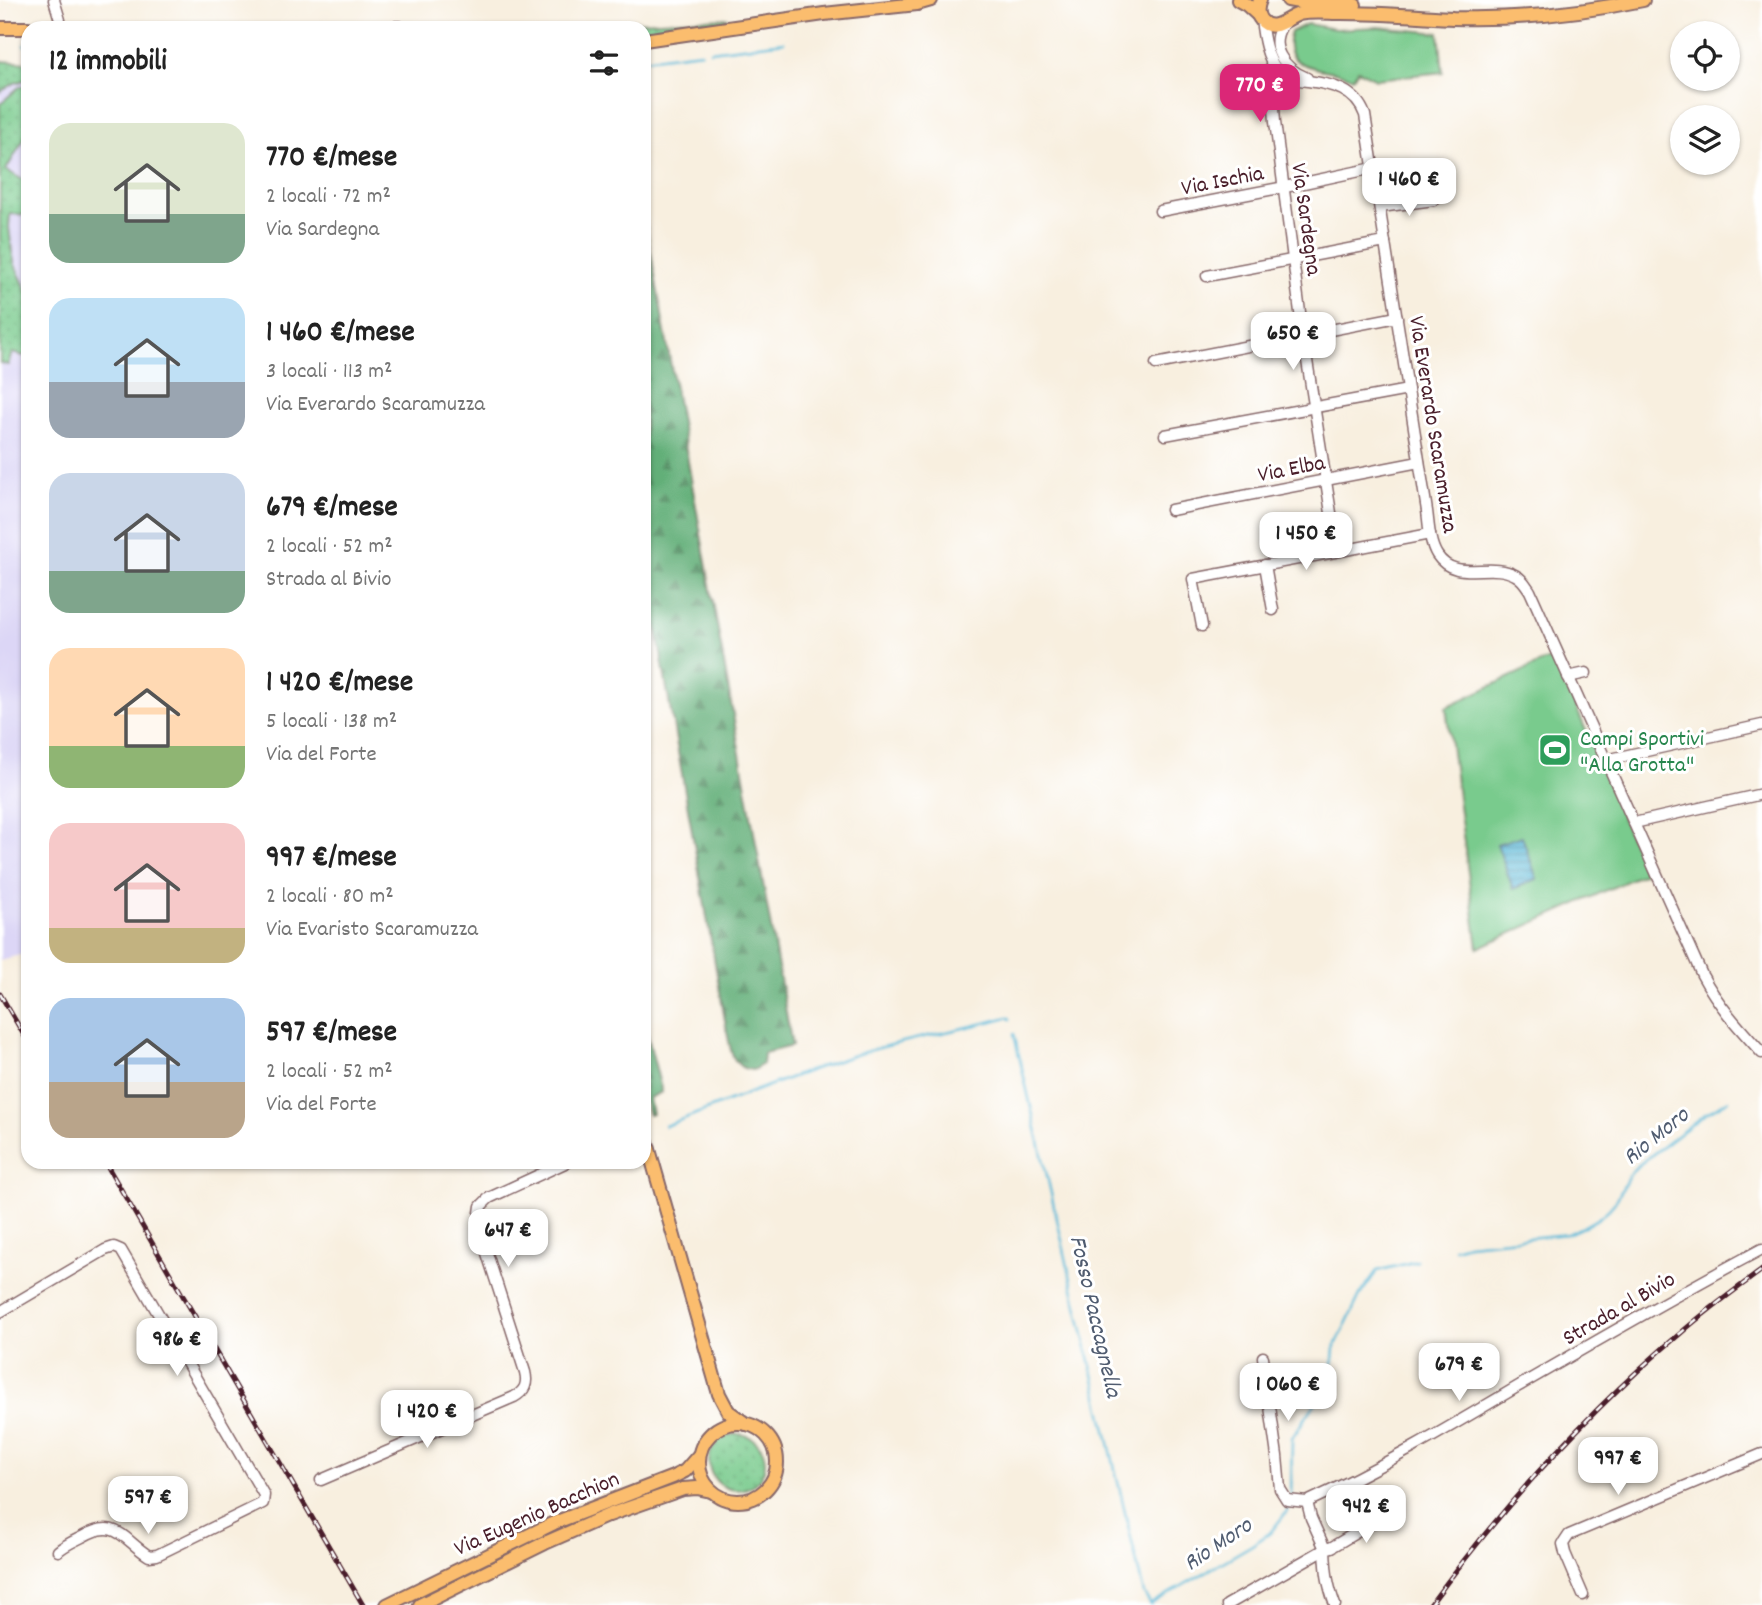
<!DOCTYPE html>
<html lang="it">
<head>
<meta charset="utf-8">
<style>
  :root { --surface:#fff; --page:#f6f6f6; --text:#222; --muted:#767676; --accent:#db2777 }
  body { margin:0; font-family:Dekko,sans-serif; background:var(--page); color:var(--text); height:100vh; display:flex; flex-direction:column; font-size:26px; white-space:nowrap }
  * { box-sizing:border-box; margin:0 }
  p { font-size:23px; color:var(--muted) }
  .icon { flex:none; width:38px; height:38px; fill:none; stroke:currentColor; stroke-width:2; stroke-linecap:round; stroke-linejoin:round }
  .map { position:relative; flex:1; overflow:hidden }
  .side { position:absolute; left:21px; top:21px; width:630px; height:1148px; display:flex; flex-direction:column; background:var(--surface); border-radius:21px; box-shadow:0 2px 5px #0004 }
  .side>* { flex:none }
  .buttons { position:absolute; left:1670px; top:21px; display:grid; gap:14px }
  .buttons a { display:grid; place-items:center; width:70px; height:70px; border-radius:50%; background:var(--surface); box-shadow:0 2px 5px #0004; font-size:35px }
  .price { position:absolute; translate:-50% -60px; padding:0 16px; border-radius:14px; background:#fff; color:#222; font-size:23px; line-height:46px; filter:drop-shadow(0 2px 4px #0008) }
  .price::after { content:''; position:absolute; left:50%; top:42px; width:21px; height:16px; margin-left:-10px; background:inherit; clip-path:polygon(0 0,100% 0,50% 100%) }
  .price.selected { background:var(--accent); color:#fff }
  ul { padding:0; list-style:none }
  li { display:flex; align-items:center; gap:21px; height:175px; padding:0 28px }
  li span { display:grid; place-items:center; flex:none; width:196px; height:140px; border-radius:21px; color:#555 }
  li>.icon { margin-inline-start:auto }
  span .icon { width:84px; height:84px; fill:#fffc; stroke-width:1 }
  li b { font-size:30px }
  h2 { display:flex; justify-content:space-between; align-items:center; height:84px; padding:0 28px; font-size:30px }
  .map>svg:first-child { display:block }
  .built { fill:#dcd6f6 }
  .grass { fill:url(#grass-dots); stroke:#62755c; stroke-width:2 }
  .forest { fill:url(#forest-firs); stroke:#566752; stroke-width:2 }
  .green { fill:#79cb8d; stroke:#62755c; stroke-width:2 }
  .water { fill:url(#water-rules); stroke:#526c81; stroke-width:2 }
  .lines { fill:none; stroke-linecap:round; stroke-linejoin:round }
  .stream { stroke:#59b8d7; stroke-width:2.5 }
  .minor-casing { stroke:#87686a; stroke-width:13 }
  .major-casing { stroke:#87686a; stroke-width:16 }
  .minor { stroke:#fff; stroke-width:10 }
  .major { stroke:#fbbd6e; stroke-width:12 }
  .rail-casing { stroke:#4a1f2b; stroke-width:5 }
  .rail { stroke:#fff; stroke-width:2.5; stroke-dasharray:8; stroke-linecap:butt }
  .labels { text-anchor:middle; stroke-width:6; stroke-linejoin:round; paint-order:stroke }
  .street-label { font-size:23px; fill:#4a1f2b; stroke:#fff }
  .leisure-label { font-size:23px; fill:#27864d; stroke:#fff; text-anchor:start }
  .water-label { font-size:24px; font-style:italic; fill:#505c70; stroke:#fff }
</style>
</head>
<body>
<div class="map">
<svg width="1762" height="1605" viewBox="0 0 1762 1605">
  <defs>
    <pattern id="grass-dots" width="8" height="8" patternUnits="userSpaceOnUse" patternTransform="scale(1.75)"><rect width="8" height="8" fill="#79cb8d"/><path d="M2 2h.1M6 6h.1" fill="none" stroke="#6aae7a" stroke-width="1.8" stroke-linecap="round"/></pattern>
    <pattern id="forest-firs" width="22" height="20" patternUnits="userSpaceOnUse" patternTransform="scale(1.75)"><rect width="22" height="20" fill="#62af78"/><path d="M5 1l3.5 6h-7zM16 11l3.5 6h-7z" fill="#538e63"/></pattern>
    <pattern id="water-rules" width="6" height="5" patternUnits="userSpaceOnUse" patternTransform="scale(1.75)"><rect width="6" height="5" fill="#59b8d7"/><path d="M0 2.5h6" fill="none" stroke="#4c95af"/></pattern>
  </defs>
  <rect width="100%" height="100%" fill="#fff"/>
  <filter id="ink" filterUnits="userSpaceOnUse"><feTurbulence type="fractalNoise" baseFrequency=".0143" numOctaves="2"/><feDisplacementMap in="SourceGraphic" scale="14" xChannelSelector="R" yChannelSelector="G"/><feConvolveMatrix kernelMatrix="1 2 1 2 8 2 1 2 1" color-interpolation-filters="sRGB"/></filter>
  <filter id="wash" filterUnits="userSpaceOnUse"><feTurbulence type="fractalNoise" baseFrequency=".00686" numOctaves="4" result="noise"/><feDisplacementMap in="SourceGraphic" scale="28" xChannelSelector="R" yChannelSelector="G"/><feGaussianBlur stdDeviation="1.57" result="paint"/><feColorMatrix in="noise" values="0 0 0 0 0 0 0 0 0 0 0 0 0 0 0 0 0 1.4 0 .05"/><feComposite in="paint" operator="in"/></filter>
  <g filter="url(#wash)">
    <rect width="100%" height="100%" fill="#f8efdf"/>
    <path class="built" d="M 0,60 L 28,63 L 28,953 L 0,960 Z"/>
    <g class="grass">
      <path d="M 727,18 L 725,22 L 722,23 L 644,34 L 644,28 L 636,28 L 636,22 Z"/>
      <path d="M 0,61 L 28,63 L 28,79 L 15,83 L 0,92 Z"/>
      <path d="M 28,85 L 28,132 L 6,170 L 28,183 L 28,215 L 10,214 L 9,227 L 12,252 L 15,265 L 28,293 L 28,357 L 12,353 L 8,365 L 0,363 L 0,104 L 19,87 Z"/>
      <circle cx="737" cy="1462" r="28"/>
    </g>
    <g class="forest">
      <path d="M 644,214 L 792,1046 L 764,1053 L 763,1064 L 753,1070 C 730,1070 730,1044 726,1026 L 644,558 Z"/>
      <path d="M 644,1022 L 662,1092 L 649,1098 L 652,1114 L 649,1115 L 644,1100 Z"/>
    </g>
    <g class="green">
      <path d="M 1307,24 L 1335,29 L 1378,27 L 1439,33 L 1443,72 L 1376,79 L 1358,70 L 1353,78 C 1331,66 1277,74 1291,32 Z"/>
      <path d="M 1555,656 L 1645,873 L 1478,948 L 1446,707 Z"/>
    </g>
    <path class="water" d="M 1522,836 L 1537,879 L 1513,889 L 1497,844 Z"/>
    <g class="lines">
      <g class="stream">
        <path d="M 24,45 L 28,46"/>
        <path d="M 710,51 L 784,42"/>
        <path d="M 644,59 L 701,52"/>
        <path d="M 1014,1034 L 1144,1594 L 1151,1605"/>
        <path d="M 665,1126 C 725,1103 785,1078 846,1058 C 899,1040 954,1032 1008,1017 L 1010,1019"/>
        <path d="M 1454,1248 L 1468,1244 L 1567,1234 C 1586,1226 1608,1216 1618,1197 C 1624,1186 1627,1176 1636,1167 L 1705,1114 L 1729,1100"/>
        <path d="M 1291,1497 L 1292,1438 L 1331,1380 L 1334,1349 L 1360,1295 L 1377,1271 L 1417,1261"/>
        <path d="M 1151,1604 L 1252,1545 L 1270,1533 L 1288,1510 L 1289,1503"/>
      </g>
    </g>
  </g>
  <g filter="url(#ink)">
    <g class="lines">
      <defs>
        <g id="minor">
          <path d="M 54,0 L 60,20 L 59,28"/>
          <path d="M 1261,19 C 1263,36 1266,58 1278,71 C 1285,79 1297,80 1308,81 C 1332,84 1356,90 1365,115 L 1427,511 C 1429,525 1429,542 1437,555 C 1455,583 1491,561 1515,575 C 1522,578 1526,585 1530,591 L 1702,975 C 1718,1005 1739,1028 1762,1053"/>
          <path d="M 1284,23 C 1266,45 1284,69 1307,78"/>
          <path d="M 1271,62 L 1275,122 L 1303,335 L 1337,551"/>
          <path d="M 1380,207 L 1434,200"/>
          <path d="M 1160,211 L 1285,187 L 1374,168"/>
          <path d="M 1207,276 L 1385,242"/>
          <path d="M 1156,364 L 1397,317"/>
          <path d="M 1165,435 L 1408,390"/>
          <path d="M 1171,510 L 1419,462"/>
          <path d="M 1265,565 L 1273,610"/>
          <path d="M 1202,626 L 1193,579 L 1430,534"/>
          <path d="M 1568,677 L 1586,673"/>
          <path d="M 1607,761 L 1615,758 L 1762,725"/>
          <path d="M 1634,823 L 1762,794"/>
          <path d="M 0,1312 L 105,1250 L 114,1247 L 121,1250 L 264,1495 L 263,1503 L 157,1555 L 149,1556 C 122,1539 117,1517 82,1537 C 74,1541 65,1545 58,1551"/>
          <path d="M 1263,1357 L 1277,1456 L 1280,1489 L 1287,1500 L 1307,1502"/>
          <path d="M 321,1480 L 514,1397 C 525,1391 528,1384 525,1372 L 485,1247 L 480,1213 L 481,1206 L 489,1198 L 567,1162"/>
          <path d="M 1583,1595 L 1565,1553 L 1563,1544 L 1569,1535 L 1762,1454"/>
          <path d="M 1227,1605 L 1325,1549 L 1311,1518 L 1307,1502 C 1379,1469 1448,1428 1517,1387 C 1598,1340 1679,1293 1762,1249"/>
          <path d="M 1335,1605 C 1327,1583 1326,1571 1325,1549 L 1332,1547 L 1394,1510"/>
        </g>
        <g id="major">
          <path d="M 1238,0 L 1247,5 L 1258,15"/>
          <path d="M 1260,0 C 1257,7 1256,14 1261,20 C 1273,34 1286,18 1299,14 C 1312,11 1328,13 1341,13 C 1379,13 1416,16 1453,18 C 1517,20 1580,13 1643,0"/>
          <path d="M 1288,0 L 1305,3 L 1355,5"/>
          <path d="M 0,28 L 28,28"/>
          <path d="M 393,28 L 399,28"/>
          <path d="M 644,40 L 824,14 L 917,4 L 931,0"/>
          <path d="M 644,1132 L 719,1394 L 728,1411 L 746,1424"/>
          <circle cx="738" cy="1462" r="39"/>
          <path d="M 387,1605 L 554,1523 L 673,1477 L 685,1471 L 699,1455"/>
          <path d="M 420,1605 L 545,1543 L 609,1515 L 683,1489 L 697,1488 L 711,1491"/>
        </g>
      </defs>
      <use href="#minor" class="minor-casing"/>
      <use href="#major" class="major-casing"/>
      <use href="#minor" class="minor"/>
      <use href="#major" class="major"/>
      <defs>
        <g id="rail">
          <path d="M 0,994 L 28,1042"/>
          <path d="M 105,1162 L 363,1605"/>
          <path d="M 1430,1605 C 1504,1505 1587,1412 1682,1332 C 1707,1310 1735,1290 1762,1270"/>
        </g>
      </defs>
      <use href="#rail" class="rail-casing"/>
      <use href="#rail" class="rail"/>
    </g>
  </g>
  <defs>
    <symbol id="stadium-square" viewBox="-11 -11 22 22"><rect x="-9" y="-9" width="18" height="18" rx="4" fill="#2e9e5b" stroke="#fff"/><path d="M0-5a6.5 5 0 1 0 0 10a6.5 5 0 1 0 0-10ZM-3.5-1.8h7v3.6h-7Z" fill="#fff"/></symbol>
  </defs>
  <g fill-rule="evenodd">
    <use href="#stadium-square" x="1536" y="731" width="38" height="38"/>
  </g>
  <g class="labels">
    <g class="street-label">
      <text transform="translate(1222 179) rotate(-11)" y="8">Via Ischia</text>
      <text transform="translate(1308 219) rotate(82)" y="8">Via Sardegna</text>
      <text transform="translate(1435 424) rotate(81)" y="8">Via Everardo Scaramuzza</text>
      <text transform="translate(1291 467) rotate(-11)" y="8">Via Elba</text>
      <text transform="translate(1618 1307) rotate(-30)" y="8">Strada al Bivio</text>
      <text transform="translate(536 1512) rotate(-24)" y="8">Via Eugenio Bacchion</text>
    </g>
    <g class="leisure-label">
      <text x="1580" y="745">Campi Sportivi<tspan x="1580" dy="26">"Alla Grotta"</tspan></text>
    </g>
    <g class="water-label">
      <text transform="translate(1655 1135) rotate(-39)" y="8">Rio Moro</text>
      <text transform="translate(1097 1316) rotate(77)" y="8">Fosso Paccagnella</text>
      <text transform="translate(1217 1543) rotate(-34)" y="8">Rio Moro</text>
    </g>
  </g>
</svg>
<div class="buttons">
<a><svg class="icon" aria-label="locate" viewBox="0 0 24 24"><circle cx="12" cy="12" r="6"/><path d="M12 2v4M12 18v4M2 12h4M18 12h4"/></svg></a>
<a><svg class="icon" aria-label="layers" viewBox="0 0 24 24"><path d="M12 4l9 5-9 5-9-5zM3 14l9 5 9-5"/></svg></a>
</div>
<b class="price selected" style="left:1260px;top:124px">770 €</b>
<b class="price" style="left:1409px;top:218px">1 460 €</b>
<b class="price" style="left:1293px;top:372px">650 €</b>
<b class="price" style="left:1306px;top:572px">1 450 €</b>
<b class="price" style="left:508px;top:1269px">647 €</b>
<b class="price" style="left:177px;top:1378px">986 €</b>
<b class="price" style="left:1459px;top:1403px">679 €</b>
<b class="price" style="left:1288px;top:1423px">1 060 €</b>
<b class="price" style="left:427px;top:1450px">1 420 €</b>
<b class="price" style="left:1618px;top:1497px">997 €</b>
<b class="price" style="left:148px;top:1536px">597 €</b>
<b class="price" style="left:1366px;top:1545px">942 €</b>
<section class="side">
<h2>12 immobili<svg class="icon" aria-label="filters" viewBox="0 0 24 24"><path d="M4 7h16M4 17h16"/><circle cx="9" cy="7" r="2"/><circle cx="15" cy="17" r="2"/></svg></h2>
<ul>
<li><span style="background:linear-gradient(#dfe7d0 65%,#7fa58c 0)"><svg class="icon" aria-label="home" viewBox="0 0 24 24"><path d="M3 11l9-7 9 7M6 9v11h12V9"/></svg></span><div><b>770 €/mese</b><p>2 locali · 72 m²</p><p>Via Sardegna</p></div></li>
<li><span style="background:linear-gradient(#bfe0f5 60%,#9aa5b1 0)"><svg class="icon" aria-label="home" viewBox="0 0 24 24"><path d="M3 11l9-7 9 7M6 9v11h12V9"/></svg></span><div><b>1 460 €/mese</b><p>3 locali · 113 m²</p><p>Via Everardo Scaramuzza</p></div></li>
<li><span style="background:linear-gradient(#c9d6e8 70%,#7fa58c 0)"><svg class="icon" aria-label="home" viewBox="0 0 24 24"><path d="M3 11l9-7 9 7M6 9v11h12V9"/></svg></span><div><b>679 €/mese</b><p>2 locali · 52 m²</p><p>Strada al Bivio</p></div></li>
<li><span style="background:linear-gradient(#ffd9b3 70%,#8fb573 0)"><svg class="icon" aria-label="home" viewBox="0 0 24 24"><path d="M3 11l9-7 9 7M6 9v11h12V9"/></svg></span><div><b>1 420 €/mese</b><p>5 locali · 138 m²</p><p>Via del Forte</p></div></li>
<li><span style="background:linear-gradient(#f6c9c9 75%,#c2b280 0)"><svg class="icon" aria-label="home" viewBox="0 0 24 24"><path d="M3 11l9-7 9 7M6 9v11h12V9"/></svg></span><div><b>997 €/mese</b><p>2 locali · 80 m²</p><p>Via Evaristo Scaramuzza</p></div></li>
<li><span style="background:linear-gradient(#a9c7e8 60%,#b9a48a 0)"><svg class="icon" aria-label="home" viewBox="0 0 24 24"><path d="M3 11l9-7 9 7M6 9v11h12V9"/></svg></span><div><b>597 €/mese</b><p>2 locali · 52 m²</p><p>Via del Forte</p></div></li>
</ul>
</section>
</div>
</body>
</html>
